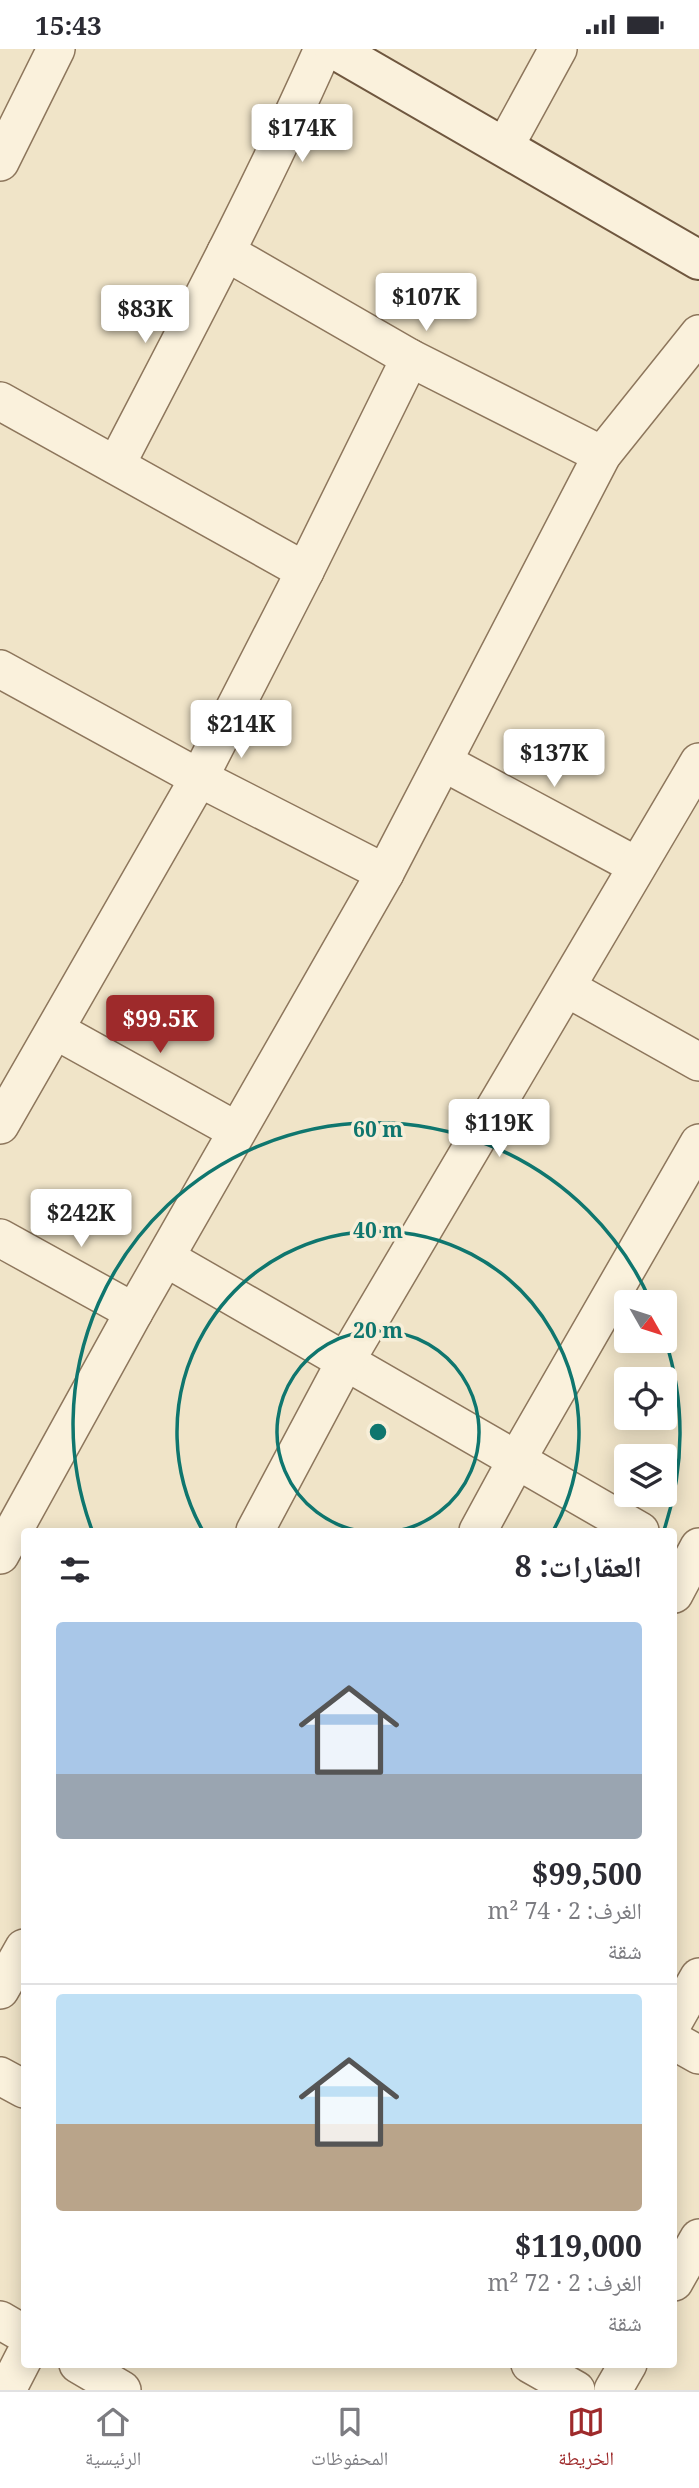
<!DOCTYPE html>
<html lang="ar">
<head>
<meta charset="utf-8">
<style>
  :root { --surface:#fff; --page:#f2f2f3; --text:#2b2b33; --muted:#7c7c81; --line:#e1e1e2; --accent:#9e2a2b }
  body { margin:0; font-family:"Noto Serif","Noto Naskh Arabic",serif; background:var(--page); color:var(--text); direction:rtl; height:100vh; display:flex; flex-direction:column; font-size:26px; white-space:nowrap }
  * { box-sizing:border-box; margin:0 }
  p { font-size:23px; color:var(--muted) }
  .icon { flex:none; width:38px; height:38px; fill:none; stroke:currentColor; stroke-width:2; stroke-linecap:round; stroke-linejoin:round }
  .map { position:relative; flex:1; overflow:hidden; direction:ltr }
  .sheet { position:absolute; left:21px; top:1479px; width:656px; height:840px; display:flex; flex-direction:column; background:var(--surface); border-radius:7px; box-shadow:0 4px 18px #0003; direction:rtl }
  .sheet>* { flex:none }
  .needle { width:46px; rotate:129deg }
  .buttons { position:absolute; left:614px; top:1241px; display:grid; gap:14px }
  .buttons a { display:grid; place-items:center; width:63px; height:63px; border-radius:7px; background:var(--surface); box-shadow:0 4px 18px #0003; font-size:35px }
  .price { position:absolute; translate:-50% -60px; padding:0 16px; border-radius:7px; background:#fff; color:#222; font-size:23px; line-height:46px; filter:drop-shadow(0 2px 4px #0008) }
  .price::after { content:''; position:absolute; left:50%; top:42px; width:21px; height:16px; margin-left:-10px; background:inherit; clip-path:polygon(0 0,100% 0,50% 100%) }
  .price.on { background:var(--accent); color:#fff }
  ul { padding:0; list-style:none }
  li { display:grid; align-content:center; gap:14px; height:371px; padding:0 35px }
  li+li { border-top:2px solid var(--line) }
  li span { display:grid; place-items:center; height:217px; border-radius:7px; color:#555 }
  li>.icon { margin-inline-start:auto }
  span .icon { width:126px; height:126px; fill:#fffc; stroke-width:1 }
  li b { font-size:30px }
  h2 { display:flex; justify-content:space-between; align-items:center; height:84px; padding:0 35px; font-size:30px }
  .status { display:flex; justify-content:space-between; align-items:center; height:49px; padding:0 35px; background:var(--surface); direction:ltr }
  .status svg { height:19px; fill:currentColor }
  .tab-bar { display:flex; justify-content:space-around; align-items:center; height:98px; border-top:2px solid var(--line); background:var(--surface); font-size:19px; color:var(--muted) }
  .tab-bar a { display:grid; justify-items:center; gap:4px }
  .tab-bar .on { color:var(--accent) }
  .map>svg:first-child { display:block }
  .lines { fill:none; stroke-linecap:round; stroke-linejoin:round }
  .street-casing { stroke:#8d765c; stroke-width:40 }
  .secondary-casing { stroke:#6f573f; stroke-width:42 }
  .street { stroke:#faf1dc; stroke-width:37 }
  .secondary { stroke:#faf1dc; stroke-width:38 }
  .ring { fill:none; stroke:#0f766e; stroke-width:3.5 }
  .centre { fill:#0f766e; stroke:#f7eed8; stroke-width:3.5 }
  .ring-label { font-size:21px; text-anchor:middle; font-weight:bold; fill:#0f766e; stroke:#f7eed8; stroke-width:7; stroke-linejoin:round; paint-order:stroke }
</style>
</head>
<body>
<div class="status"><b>15:43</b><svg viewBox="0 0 49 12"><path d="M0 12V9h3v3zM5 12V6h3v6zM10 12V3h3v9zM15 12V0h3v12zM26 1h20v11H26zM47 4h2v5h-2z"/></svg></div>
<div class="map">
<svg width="699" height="2341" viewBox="0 0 699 2341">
  <rect width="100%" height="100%" fill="#f0e4c8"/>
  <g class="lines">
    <defs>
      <g id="street">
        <path d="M 505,97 L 558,0"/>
        <path d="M 0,113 L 56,0"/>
        <path d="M 226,203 L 410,309 L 602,406"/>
        <path d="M 0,352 L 305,522"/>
        <path d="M 116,416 C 187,279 260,142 323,0"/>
        <path d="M 0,620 L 199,729 L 385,824"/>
        <path d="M 443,713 L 637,817"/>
        <path d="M 567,939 L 699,1013"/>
        <path d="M 55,981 L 237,1082"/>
        <path d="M 0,1076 L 199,729 L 305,522 L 410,309"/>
        <path d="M 0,1189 L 134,1263"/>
        <path d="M 166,1209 L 640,1482"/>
        <path d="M 255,1482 L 345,1313 L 699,713"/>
        <path d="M 478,1482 L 516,1412 L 699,1094"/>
        <path d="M 0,1506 L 134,1263 L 385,824 L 602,406 L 699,285"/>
        <path d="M 674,1545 L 699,1498"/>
        <path d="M 0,1941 L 24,1899"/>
        <path d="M 674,1972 L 699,1928"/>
        <path d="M 674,1992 L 699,2006"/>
        <path d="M 0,2027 L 24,2040"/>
        <path d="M 674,2233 L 699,2189"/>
        <path d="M 0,2271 L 24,2285"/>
        <path d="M 78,2315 L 122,2341"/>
        <path d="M 530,2315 L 576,2341"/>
        <path d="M 7,2341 L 24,2308"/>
        <path d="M 613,2341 L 628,2315"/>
      </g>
      <path id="secondary" d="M 334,0 L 699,211"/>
    </defs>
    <use href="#street" class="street-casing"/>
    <use href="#secondary" class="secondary-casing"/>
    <use href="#street" class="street"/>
    <use href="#secondary" class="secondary"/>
  </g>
  <g class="ring">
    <path d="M359 1482A101 101 0 1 1 397 1482"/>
    <path d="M203 1482A201 201 0 1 1 553 1482"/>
    <path d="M92 1481A302 302 0 0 1 651 1253M665 1290A302 302 0 0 1 664 1481"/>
  </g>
  <circle cx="378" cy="1383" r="10" class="centre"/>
  <g class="ring-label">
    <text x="378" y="1088">60 m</text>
    <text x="378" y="1189">40 m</text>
    <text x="378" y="1289">20 m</text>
  </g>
</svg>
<div class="buttons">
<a><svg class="needle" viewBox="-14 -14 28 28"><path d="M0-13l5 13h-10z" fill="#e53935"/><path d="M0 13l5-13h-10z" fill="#7c7c81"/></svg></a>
<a><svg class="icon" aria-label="locate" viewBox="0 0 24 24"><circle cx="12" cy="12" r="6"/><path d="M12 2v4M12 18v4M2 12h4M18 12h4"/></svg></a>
<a><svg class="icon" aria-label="layers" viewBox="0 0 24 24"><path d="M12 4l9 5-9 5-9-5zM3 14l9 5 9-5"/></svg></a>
</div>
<b class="price" style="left:302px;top:115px">$174K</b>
<b class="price" style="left:426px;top:284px">$107K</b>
<b class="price" style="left:145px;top:296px">$83K</b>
<b class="price" style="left:241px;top:711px">$214K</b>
<b class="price" style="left:554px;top:740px">$137K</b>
<b class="price on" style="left:160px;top:1006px">$99.5K</b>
<b class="price" style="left:499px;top:1110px">$119K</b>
<b class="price" style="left:81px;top:1200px">$242K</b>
<section class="sheet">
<h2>العقارات: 8<svg class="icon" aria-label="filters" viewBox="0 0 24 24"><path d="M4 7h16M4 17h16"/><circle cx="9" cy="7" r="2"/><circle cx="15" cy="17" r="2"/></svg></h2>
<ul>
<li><span style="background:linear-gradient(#a9c7e8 70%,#9aa5b1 0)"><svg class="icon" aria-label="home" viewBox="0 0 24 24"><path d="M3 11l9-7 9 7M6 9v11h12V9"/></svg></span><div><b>$99,500</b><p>الغرف: 2 · 74 m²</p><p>شقة</p></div></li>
<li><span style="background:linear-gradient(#bfe0f5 60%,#b9a48a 0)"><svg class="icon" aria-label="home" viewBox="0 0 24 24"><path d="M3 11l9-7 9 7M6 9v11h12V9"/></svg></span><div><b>$119,000</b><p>الغرف: 2 · 72 m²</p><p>شقة</p></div></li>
</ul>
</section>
</div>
<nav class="tab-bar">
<a class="on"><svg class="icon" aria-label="map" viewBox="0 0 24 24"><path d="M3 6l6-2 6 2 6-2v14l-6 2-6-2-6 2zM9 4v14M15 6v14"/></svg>الخريطة</a>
<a><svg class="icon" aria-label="saved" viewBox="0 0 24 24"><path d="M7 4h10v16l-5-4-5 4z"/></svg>المحفوظات</a>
<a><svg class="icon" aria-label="home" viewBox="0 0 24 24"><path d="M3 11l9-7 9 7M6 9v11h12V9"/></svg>الرئيسية</a>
</nav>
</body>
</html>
